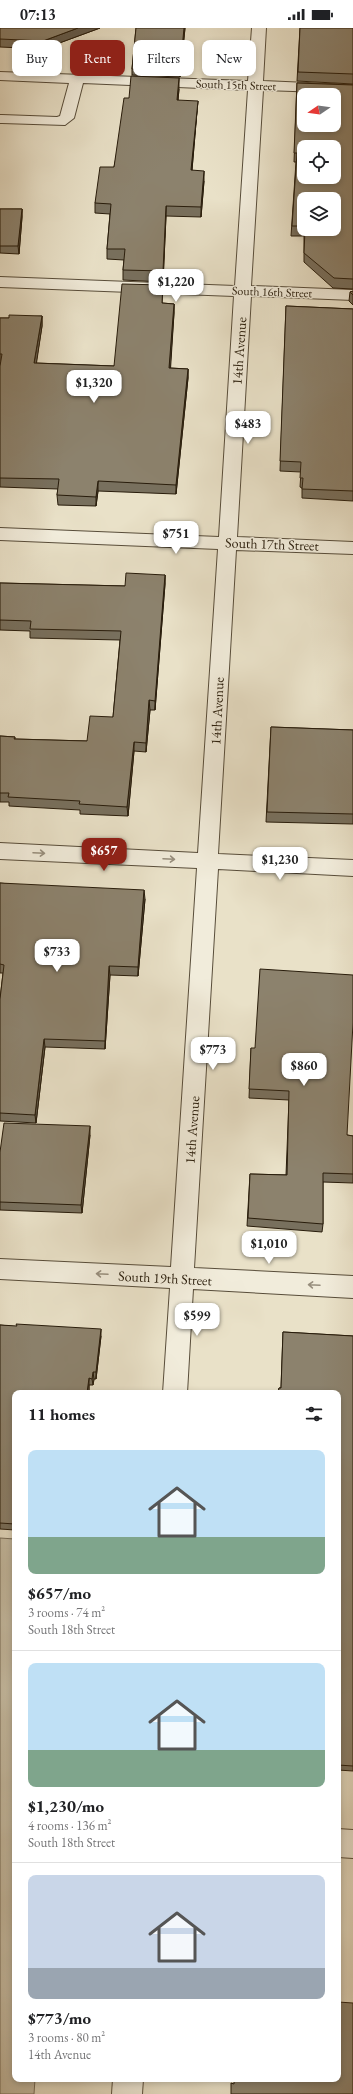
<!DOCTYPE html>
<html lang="en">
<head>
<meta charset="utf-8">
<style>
  :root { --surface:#fff; --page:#f2f2f2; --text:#202124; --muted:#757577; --line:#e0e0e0; --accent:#8f2418 }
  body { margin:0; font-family:"EB Garamond",serif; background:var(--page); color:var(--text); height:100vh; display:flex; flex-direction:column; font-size:15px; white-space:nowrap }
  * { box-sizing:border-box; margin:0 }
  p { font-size:13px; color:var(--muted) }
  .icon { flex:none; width:22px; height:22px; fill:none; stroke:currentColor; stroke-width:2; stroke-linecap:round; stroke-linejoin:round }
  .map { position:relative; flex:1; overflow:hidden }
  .side { position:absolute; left:12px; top:1362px; width:329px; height:692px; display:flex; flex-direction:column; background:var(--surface); border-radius:8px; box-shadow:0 2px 6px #0003 }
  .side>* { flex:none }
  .banner { position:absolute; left:12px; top:12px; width:329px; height:36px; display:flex; gap:8px }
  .needle { width:26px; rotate:257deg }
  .controls { position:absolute; left:297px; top:60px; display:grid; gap:8px }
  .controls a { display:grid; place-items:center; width:44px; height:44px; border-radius:8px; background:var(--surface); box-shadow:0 2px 6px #0003; font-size:20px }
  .price { position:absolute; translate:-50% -34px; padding:0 9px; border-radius:8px; background:#fff; color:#222; font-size:13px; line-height:26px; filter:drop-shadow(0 1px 2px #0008) }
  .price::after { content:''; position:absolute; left:50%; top:24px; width:12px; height:9px; margin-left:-6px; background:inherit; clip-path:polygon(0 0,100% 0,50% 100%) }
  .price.on { background:var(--accent); color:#fff }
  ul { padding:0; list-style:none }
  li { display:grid; align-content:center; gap:8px; height:212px; padding:0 16px }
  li+li { border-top:1px solid var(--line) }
  li span { display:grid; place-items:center; height:124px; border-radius:8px; color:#555 }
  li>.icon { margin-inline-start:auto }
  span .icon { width:72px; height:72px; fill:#fffc; stroke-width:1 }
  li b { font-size:17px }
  h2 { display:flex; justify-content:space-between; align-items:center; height:48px; padding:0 16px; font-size:17px }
  .tag { padding:0 14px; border-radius:8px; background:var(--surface); box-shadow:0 2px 6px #0003; font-size:14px; line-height:36px }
  .tag.on { background:var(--accent); color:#fff }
  .status { display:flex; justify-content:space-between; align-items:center; height:28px; padding:0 20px; background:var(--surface); direction:ltr }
  .status svg { height:11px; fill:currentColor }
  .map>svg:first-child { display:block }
  .green { fill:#c8c0a8; stroke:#786e5a }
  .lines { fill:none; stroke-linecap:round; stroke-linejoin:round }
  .minor-casing { stroke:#584d3a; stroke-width:2 }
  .minor { fill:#f1ecdb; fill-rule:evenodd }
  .wall { fill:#78705e; stroke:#281c0b; fill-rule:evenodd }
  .shaded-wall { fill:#625b4c; stroke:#281c0b }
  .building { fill:#8c826d; stroke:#281c0b; fill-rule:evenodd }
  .oneway { stroke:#978e7d }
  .labels { text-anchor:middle; stroke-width:3; stroke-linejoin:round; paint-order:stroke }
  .far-street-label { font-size:12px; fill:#281c0b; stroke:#f1ecdb }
  .street-label { font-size:14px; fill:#281c0b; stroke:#f1ecdb }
</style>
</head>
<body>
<div class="status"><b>07:13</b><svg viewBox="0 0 49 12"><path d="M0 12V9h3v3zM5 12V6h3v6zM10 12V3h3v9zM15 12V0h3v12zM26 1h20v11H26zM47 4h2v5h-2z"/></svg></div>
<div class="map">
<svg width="353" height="2066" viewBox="0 0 353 2066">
  <rect width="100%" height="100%" fill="#e9e1c8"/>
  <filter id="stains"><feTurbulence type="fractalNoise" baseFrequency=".005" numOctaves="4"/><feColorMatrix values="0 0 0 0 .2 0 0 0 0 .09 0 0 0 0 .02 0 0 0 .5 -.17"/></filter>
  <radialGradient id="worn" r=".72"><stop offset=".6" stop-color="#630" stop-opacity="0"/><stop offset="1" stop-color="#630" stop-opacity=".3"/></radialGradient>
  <path class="green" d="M 0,1510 L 15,1511 L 15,2051 L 35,2051 L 34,2066 L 0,2066 Z"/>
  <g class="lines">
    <defs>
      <g id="minor">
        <path d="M 252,0 L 266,0 L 263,53 L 353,57 L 353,65 L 263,62 L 251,258 L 353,262 L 353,272 L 251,268 L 237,509 L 353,514 L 353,526 L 236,522 L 218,826 L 353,832 L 353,848 L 218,841 L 194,1240 L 353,1248 L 353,1270 L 193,1261 L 187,1365 L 163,1365 L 170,1260 L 0,1251 L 0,1231 L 171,1239 L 197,840 L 0,831 L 0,815 L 198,825 L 218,521 L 0,512 L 0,500 L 219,509 L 234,268 L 0,259 L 0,249 L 235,258 L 248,62 L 83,55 L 74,90 L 65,97 L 2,95 L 0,95 L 0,87 L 2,87 L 57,89 L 60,88 L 69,55 L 0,52 L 0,44 L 248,53 Z"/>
        <path d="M 338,1801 L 353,1802 L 353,1830 L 338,1829 Z"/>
        <path d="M 113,2051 L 143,2051 L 142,2066 L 112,2066 Z"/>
      </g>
    </defs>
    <use href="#minor" class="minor-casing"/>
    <use href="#minor" class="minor"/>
  </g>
  <g class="wall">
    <path d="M 0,0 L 100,0 L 43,21 L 0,19 Z"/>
    <path d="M 136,0 L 185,0 L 180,49 L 132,47 L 132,41 Z"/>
    <path d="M 300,0 L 353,0 L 353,56 L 297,53 Z"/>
    <path d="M 297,55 L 353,57 L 353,261 L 333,260 L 304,234 L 304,208 L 291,208 L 296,134 L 294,134 ZM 304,171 L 334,201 L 304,201 Z"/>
    <path d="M 179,61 L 178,72 L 197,83 L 192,142 L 204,153 L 201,189 L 166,188 L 163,254 L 123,252 L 123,242 L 124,232 L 107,231 L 107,221 L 110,186 L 95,185 L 95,175 L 114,139 L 129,70 Z"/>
    <path d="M 0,181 L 22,181 L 22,189 L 19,226 L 0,225 Z"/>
    <path d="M 163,257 L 162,275 L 174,276 L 174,285 L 170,340 L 188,341 L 188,350 L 176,466 L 98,463 L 96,478 L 58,477 L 57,467 L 58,461 L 0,459 L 0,338 L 1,335 L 0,335 L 0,290 L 9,290 L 42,288 L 42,298 L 36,335 L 114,338 Z"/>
    <path d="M 353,263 L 353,277 L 349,273 L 350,264 Z"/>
    <path d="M 286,278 L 353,281 L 353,473 L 302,470 L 302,460 L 300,459 L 301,444 L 280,443 Z"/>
    <path d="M 165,547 L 165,556 L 155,682 L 150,682 L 146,724 L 134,723 L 128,788 L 80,786 L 80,782 L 9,778 L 9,774 L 0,774 L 0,708 L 15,709 L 15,711 L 87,713 L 113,689 L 120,612 L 30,610 L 30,603 L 0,602 L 0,555 L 125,558 Z"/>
    <path d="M 271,699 L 353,702 L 353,796 L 266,794 Z"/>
    <path d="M 0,855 L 145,871 L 138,948 L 110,947 L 105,1021 L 45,1019 L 36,1095 L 0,1093 L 0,971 L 3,945 L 0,945 Z"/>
    <path d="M 251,1020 L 347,1107 L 353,1108 L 353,1155 L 323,1154 L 323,1196 L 322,1204 L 247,1198 L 250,1146 L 286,1147 L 289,1072 L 249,1070 Z"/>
    <path d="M 90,1107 L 82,1185 L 0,1182 L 0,1124 Z"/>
    <path d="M 0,1297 L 101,1308 L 96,1351 L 94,1351 L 93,1357 L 89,1357 L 89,1365 L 15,1365 L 15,1502 L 0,1501 Z"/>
    <path d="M 283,1304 L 353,1308 L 353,1743 L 338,1742 L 338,1365 L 278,1365 L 279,1360 L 281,1360 Z"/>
  </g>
  <g class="shaded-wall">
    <path d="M 78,0 L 100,0 L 43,21 L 43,13 Z"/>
    <path d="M 184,0 L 185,0 L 180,49 L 180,43 Z"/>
    <path d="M 179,50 L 179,61 L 177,82 L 177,72 Z"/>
    <path d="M 198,73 L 197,83 L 191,153 L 191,142 Z"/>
    <path d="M 204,143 L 204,153 L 201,189 L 201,179 Z"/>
    <path d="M 166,178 L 166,188 L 163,254 L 163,243 Z"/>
    <path d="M 22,181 L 22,189 L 19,226 L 18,218 Z"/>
    <path d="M 174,276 L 174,285 L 170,349 L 169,340 Z"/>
    <path d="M 42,288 L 42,298 L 35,345 L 34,335 Z"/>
    <path d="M 188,341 L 188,350 L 176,466 L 176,457 Z"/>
    <path d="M 98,453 L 98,463 L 96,478 L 96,469 Z"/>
    <path d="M 165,547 L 165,556 L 155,682 L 155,673 Z"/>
    <path d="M 149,672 L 150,682 L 146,724 L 146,715 Z"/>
    <path d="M 134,714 L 134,723 L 128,788 L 127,779 Z"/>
    <path d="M 144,862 L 145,871 L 138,948 L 138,939 Z"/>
    <path d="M 109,938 L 110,947 L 105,1021 L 105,1013 Z"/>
    <path d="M 44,1011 L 45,1019 L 36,1095 L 35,1087 Z"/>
    <path d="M 90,1098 L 90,1107 L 82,1185 L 81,1177 Z"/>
    <path d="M 101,1301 L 101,1308 L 96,1351 L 96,1344 Z"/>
    <path d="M 93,1344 L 94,1351 L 93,1357 L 92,1351 Z"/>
    <path d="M 89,1350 L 89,1365 L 87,1365 Z"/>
  </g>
  <g class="building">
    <path d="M 0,0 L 78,0 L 43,13 L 0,11 Z"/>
    <path d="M 136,0 L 184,0 L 180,43 L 132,41 Z"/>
    <path d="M 300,0 L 353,0 L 353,46 L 298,44 Z"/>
    <path d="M 131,48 L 179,50 L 177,72 L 198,73 L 191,142 L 204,143 L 201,179 L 166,178 L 163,243 L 123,242 L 125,221 L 107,221 L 111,176 L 95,175 L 100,139 L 114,139 L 124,70 L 129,70 Z"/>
    <path d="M 297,55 L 353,57 L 353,251 L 334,250 L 304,225 L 305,201 L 334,201 L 334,171 L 304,171 L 304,198 L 292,198 L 297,125 L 294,125 ZM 304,67 L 334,67 L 334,97 L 304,97 ZM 304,119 L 334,119 L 334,149 L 304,149 Z"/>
    <path d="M 0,181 L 22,181 L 18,218 L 0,218 Z"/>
    <path d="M 122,256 L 163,257 L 162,275 L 174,276 L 169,340 L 188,341 L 176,457 L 98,453 L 96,469 L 57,467 L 59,451 L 0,450 L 0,338 L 2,326 L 0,326 L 0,290 L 9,290 L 9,287 L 42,288 L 34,335 L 114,338 Z"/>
    <path d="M 353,263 L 353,267 L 350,264 Z"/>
    <path d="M 286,278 L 353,281 L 353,463 L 302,461 L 303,450 L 300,450 L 301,434 L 280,433 Z"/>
    <path d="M 126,545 L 165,547 L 155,673 L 149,672 L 146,715 L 134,714 L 127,779 L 79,776 L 80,773 L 8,769 L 9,765 L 0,765 L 0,708 L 15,709 L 14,711 L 87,713 L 90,688 L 113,689 L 121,603 L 30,601 L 31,593 L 0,592 L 0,555 L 125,558 Z"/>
    <path d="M 271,699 L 353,702 L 353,786 L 267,784 Z"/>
    <path d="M 0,855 L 144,862 L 138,939 L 109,938 L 105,1013 L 44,1011 L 35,1087 L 0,1085 L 0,971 L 4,937 L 0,936 Z"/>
    <path d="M 260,941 L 353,947 L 353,995 L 347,1107 L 353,1108 L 353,1146 L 323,1145 L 323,1196 L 248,1190 L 250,1146 L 287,1147 L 289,1063 L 249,1061 L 251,1020 L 255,1020 Z"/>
    <path d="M 4,1095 L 90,1098 L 81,1177 L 0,1174 L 0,1124 Z"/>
    <path d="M 16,1296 L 101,1301 L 96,1344 L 93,1344 L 92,1351 L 89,1350 L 87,1365 L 15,1365 L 15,1496 L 0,1495 L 0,1297 L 17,1298 Z"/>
    <path d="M 283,1304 L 353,1308 L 353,1738 L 338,1737 L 338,1365 L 278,1365 L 279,1360 L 281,1360 Z"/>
    <path d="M 338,1974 L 353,1975 L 353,2066 L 231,2066 L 231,2055 L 234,2056 L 234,2051 L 338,2051 Z"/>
  </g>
  <defs><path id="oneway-shaft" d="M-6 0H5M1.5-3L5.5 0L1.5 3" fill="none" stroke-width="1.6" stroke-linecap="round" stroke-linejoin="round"/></defs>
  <g class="oneway">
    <use href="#oneway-shaft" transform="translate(39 825) rotate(3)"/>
    <use href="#oneway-shaft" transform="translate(169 831) rotate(3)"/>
    <use href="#oneway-shaft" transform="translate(102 1246) rotate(-177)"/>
    <use href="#oneway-shaft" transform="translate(314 1257) rotate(-177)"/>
  </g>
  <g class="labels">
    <g class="far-street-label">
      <text transform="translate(236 57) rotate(2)" y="4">South 15th Street</text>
      <text transform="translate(272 264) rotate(2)" y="4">South 16th Street</text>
    </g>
    <g class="street-label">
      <text transform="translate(239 323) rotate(-86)" y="5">14th Avenue</text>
      <text transform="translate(272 516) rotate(2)" y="5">South 17th Street</text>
      <text transform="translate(217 683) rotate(-87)" y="5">14th Avenue</text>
      <text transform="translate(192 1102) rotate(-86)" y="5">14th Avenue</text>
      <text transform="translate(165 1250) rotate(3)" y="5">South 19th Street</text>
    </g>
  </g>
  <rect width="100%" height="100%" filter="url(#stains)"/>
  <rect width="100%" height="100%" fill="url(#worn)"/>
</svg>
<div class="controls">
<a><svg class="needle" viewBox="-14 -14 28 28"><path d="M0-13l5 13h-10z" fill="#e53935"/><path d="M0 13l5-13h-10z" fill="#757577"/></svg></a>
<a><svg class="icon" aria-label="locate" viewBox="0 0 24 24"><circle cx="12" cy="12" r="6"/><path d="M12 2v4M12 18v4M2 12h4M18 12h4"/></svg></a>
<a><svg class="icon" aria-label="layers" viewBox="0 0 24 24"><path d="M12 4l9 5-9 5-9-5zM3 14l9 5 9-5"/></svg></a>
</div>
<b class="price" style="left:176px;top:275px">$1,220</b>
<b class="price" style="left:94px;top:376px">$1,320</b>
<b class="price" style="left:248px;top:417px">$483</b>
<b class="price" style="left:176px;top:527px">$751</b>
<b class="price on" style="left:104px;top:844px">$657</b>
<b class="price" style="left:280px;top:853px">$1,230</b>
<b class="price" style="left:57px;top:945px">$733</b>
<b class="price" style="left:213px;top:1043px">$773</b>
<b class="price" style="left:304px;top:1059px">$860</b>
<b class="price" style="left:269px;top:1237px">$1,010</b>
<b class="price" style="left:197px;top:1309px">$599</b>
<div class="banner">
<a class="tag">Buy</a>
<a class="tag on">Rent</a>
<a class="tag">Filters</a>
<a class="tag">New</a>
</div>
<section class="side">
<h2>11 homes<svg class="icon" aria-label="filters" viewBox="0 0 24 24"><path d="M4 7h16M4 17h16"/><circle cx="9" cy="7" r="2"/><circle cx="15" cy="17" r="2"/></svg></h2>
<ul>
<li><span style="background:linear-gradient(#bfe0f5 70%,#7fa58c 0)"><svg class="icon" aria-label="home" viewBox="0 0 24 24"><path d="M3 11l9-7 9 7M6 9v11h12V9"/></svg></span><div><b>$657/mo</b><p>3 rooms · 74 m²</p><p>South 18th Street</p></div></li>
<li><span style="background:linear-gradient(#bfe0f5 70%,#7fa58c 0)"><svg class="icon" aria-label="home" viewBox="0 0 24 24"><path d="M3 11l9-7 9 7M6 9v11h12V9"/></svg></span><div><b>$1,230/mo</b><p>4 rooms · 136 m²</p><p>South 18th Street</p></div></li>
<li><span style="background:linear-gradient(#c9d6e8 75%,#9aa5b1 0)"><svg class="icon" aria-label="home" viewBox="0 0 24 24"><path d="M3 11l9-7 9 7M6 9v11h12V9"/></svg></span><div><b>$773/mo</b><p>3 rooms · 80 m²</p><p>14th Avenue</p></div></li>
</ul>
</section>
</div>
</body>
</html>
